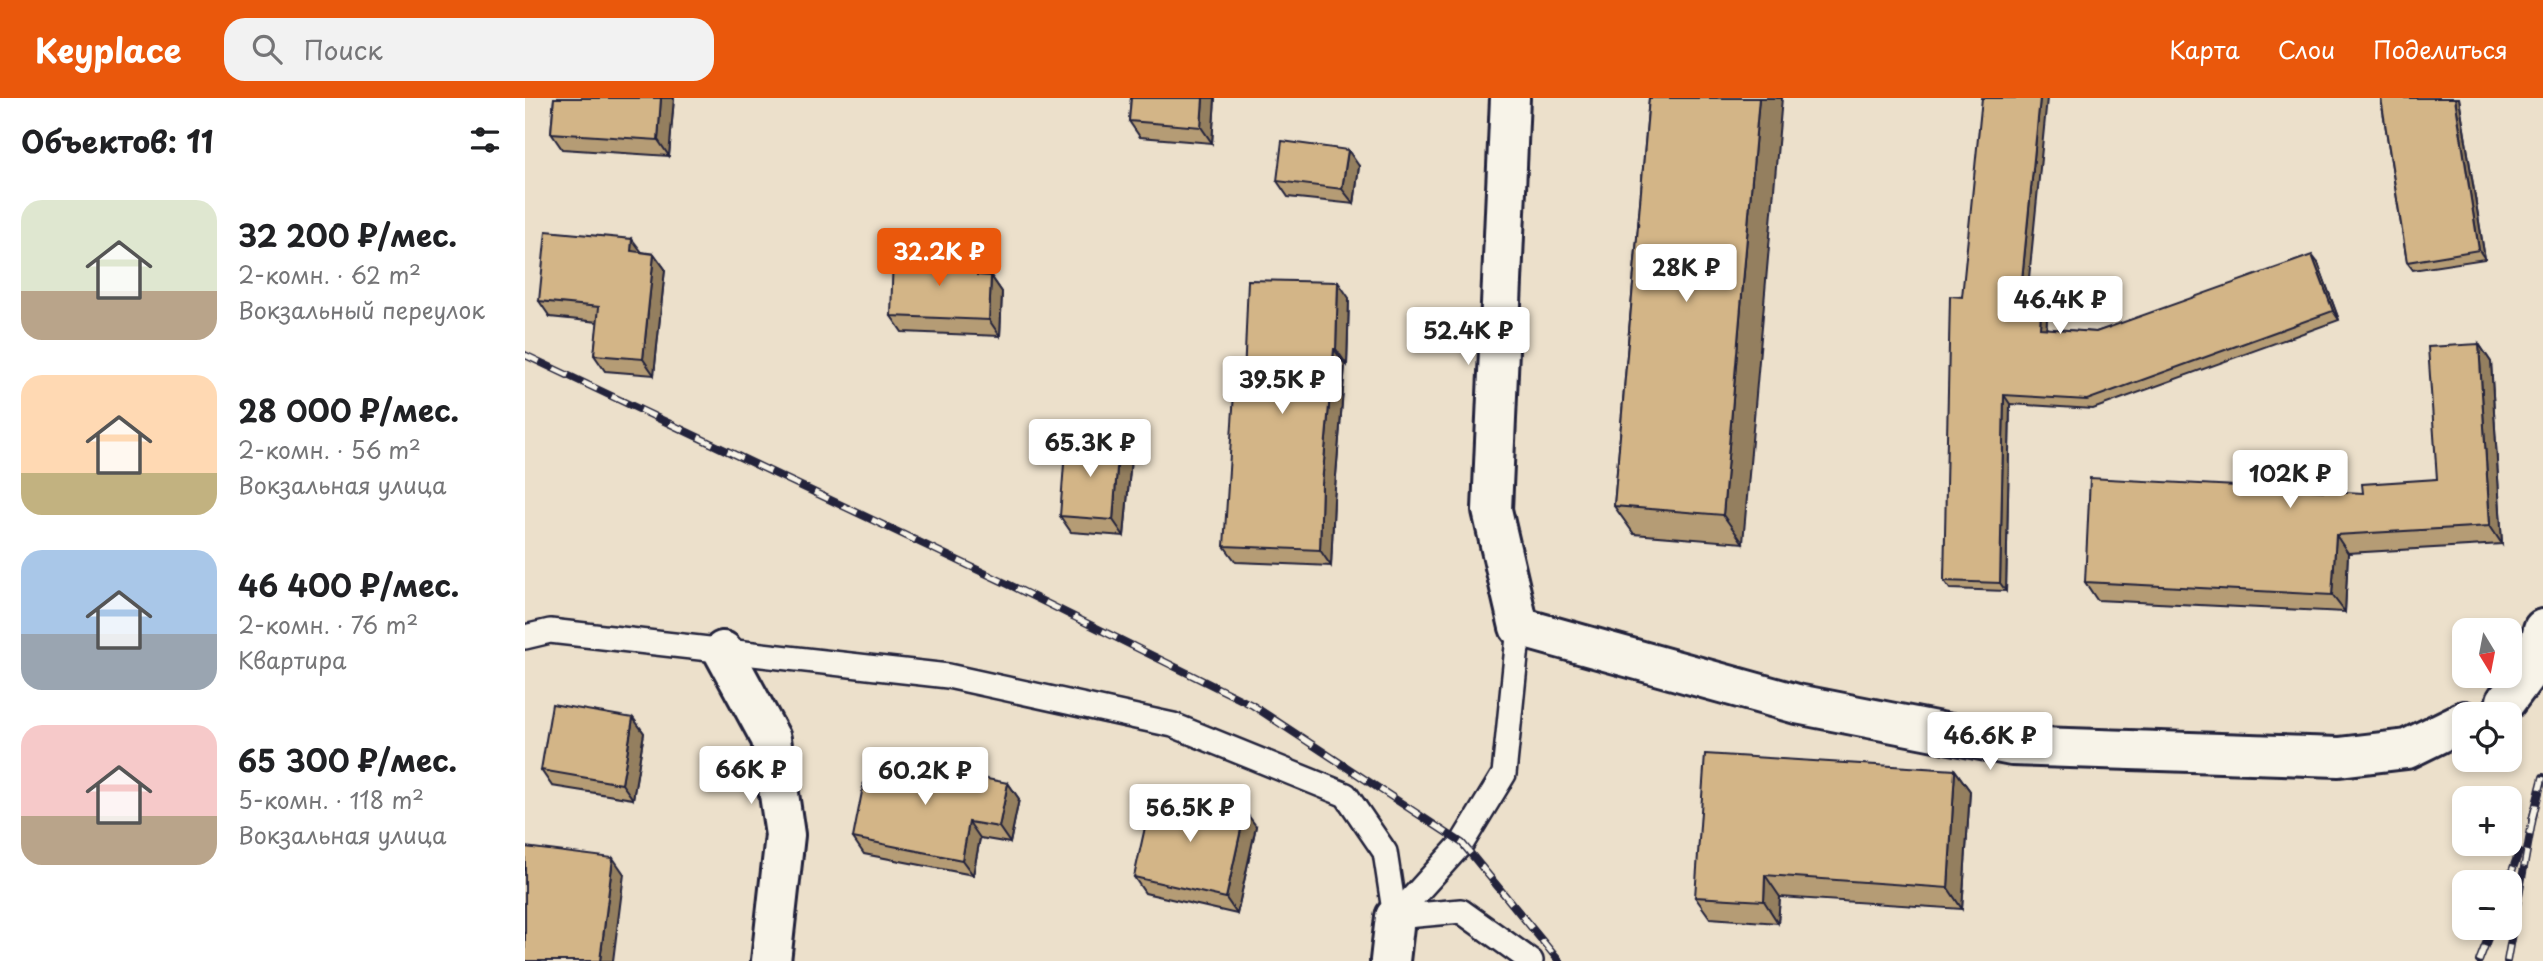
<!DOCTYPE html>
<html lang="ru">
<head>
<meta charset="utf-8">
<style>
  :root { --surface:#fff; --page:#f2f2f2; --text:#202124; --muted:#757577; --accent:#ea580c }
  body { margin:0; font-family:"Playpen Sans",sans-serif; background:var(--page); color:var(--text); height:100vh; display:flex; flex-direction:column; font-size:26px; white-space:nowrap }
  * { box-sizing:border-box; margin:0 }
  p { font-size:23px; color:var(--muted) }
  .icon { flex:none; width:38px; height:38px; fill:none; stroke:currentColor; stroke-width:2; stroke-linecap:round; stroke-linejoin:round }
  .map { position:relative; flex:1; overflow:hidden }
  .panel { display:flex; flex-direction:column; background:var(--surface); width:525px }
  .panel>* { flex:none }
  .needle { width:46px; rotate:170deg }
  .buttons { position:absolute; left:1927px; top:520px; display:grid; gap:14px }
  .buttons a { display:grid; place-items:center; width:70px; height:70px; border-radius:14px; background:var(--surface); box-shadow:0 4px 10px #0003; font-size:35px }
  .price { position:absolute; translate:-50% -60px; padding:0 16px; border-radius:7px; background:#fff; color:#222; font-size:23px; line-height:46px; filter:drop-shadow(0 2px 4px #0008) }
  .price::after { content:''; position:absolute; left:50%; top:42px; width:21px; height:16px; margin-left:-10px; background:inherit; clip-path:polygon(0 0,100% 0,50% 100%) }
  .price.active { background:var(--accent); color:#fff }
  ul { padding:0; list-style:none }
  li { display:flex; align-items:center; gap:21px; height:175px; padding:0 21px }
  li span { display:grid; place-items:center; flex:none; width:196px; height:140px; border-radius:21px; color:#555 }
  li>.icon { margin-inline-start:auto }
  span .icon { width:84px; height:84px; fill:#fffc; stroke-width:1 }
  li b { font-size:30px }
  h2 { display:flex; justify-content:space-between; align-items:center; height:84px; padding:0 21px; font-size:30px }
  header { display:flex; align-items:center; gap:42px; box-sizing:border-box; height:98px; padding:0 35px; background:var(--accent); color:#fff }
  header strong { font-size:33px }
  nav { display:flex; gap:38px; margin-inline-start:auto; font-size:24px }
  .search { width:490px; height:63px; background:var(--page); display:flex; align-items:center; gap:18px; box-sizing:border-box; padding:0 24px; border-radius:21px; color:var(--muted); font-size:26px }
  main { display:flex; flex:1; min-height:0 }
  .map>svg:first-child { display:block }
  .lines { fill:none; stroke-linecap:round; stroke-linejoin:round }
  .lane-casing { stroke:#22223b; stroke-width:28 }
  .street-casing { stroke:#22223b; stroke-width:44 }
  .lane { stroke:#f7f3e8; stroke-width:23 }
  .street { stroke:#f7f3e8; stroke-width:38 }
  .rail-casing { stroke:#22223b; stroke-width:8 }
  .rail { stroke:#f7f3e8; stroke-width:5; stroke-dasharray:16; stroke-linecap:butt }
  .wall { fill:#b59c74; stroke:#22223b; stroke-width:2 }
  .shaded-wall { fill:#947f5e; stroke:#22223b; stroke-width:2 }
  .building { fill:#d3b587; stroke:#22223b; stroke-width:2 }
</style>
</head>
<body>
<header>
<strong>Keyplace</strong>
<div class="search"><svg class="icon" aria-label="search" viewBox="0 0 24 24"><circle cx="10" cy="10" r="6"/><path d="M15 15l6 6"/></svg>Поиск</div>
<nav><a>Карта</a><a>Слои</a><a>Поделиться</a></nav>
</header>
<main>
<section class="panel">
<h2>Объектов: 11<svg class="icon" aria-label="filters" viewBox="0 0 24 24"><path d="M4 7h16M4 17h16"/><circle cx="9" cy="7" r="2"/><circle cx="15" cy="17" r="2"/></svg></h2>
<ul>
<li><span style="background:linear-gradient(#dfe7d0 65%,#b9a48a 0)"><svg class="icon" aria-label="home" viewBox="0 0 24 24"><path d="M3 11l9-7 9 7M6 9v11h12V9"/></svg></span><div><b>32 200 ₽/мес.</b><p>2-комн. · 62 m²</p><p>Вокзальный переулок</p></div></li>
<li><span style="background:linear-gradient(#ffd9b3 70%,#c2b280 0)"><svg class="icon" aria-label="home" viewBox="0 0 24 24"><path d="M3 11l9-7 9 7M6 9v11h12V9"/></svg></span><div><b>28 000 ₽/мес.</b><p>2-комн. · 56 m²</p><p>Вокзальная улица</p></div></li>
<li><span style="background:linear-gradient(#a9c7e8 60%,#9aa5b1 0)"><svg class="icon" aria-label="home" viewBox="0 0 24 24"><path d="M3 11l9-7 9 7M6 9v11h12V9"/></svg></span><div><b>46 400 ₽/мес.</b><p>2-комн. · 76 m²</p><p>Квартира</p></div></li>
<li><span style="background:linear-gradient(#f6c9c9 65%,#b9a48a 0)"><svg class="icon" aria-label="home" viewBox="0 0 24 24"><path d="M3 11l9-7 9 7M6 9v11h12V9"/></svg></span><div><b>65 300 ₽/мес.</b><p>5-комн. · 118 m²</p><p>Вокзальная улица</p></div></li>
</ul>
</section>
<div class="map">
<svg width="2018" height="863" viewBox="0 0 2018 863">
  <rect width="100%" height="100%" fill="#ece0cb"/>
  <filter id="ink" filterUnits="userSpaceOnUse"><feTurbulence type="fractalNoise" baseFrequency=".0143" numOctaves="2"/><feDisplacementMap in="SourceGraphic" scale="14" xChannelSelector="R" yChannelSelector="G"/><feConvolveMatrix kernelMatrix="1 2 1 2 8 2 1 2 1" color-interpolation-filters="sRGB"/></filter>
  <g filter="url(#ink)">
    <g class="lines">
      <defs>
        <g id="lane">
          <path d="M 0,539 L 25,533 L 423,578 L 648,627 L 821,697 L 860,754 L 870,819"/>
          <path d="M 870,819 L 937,745 L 979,676 L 994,529"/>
          <path d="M 870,819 L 936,813 L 1006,863"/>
        </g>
        <g id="street">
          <path d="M 985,0 L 967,412 L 994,529 L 1272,606 L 1487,648 L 1814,659 L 1882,651 L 1939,623"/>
          <path d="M 198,553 L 246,641 L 260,737 L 246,863"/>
          <path d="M 1981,603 L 2011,563 L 2018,531"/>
          <path d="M 865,863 L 870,819"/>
        </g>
      </defs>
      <use href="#lane" class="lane-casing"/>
      <use href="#street" class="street-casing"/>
      <use href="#lane" class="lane"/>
      <use href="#street" class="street"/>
      <defs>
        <g id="rail">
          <path d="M 0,257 L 491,490 L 727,607 L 937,745 L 1034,863"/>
          <path d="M 2007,722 L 2018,679"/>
          <path d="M 1983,784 L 1994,754"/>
          <path d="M 1954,863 L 1967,830"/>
          <path d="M 1982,863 L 2009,714"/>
        </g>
      </defs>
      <use href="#rail" class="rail-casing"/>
      <use href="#rail" class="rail"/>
    </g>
    <g class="wall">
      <path d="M 29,0 L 149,0 L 144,58 L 37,51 L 26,35 Z"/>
      <path d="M 606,0 L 690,0 L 687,45 L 615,39 L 604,23 Z"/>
      <path d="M 1124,0 L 1218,445 L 1109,436 L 1089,408 Z"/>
      <path d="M 1856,0 L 1934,0 L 1960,161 L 1888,172 L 1882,164 Z"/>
      <path d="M 834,68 L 829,106 L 763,99 L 752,83 Z"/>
      <path d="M 117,154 L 129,156 L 140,171 L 129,277 L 80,273 L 69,257 L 73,224 L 25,219 L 14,203 Z"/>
      <path d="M 452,160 L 463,176 L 463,178 L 466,178 L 477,194 L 475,238 L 377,234 L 366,218 Z"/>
      <path d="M 1793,165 L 1814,222 L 1568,311 L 1485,306 L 1481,493 L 1425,491 L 1419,483 L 1437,199 L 1503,192 L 1517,193 L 1523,201 L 1521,231 L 1571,234 Z"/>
      <path d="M 824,200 L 822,267 L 820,267 L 809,402 L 806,468 L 711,464 L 699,448 Z"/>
      <path d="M 1954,246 L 1966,264 L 1977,446 L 1823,455 L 1820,514 L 1572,502 L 1560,484 L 1838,395 L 1912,381 Z"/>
      <path d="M 606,360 L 599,438 L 546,434 L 535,418 Z"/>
      <path d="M 108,620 L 119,635 L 108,701 L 27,688 L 16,672 Z"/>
      <path d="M 1430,672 L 1445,693 L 1437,811 L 1255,799 L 1253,825 L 1185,820 L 1170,799 Z"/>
      <path d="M 483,685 L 494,701 L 485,745 L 455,740 L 448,777 L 339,756 L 328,740 Z"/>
      <path d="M 731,728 L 712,816 L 620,795 L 609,779 Z"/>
    </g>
    <g class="shaded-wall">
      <path d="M 136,0 L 149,0 L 144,58 L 133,42 Z"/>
      <path d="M 678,0 L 690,0 L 687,45 L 676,29 Z"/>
      <path d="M 1234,0 L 1257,0 L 1218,445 L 1198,417 Z"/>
      <path d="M 1515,0 L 1522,0 L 1502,200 L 1496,192 Z"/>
      <path d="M 1930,0 L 1934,0 L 1960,161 L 1954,152 Z"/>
      <path d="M 823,52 L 834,68 L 829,106 L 817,91 Z"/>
      <path d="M 107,141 L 119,157 L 106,153 Z"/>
      <path d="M 129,156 L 140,171 L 129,277 L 118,261 Z"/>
      <path d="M 1787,157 L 1793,165 L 1814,222 L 1808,213 Z"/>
      <path d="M 452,160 L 463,176 L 463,193 L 452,177 Z"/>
      <path d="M 466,178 L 477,194 L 475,238 L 464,222 Z"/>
      <path d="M 813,184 L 824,200 L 822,267 L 811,251 Z"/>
      <path d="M 1517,193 L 1523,201 L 1521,239 L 1515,230 Z"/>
      <path d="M 1954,246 L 1966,264 L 1977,446 L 1965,428 Z"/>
      <path d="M 809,251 L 820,267 L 809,402 L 806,468 L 795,452 L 797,386 Z"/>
      <path d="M 1479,297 L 1485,306 L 1481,493 L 1475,485 Z"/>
      <path d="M 594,344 L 606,360 L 599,438 L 588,422 Z"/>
      <path d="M 1811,437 L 1823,455 L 1820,514 L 1807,497 Z"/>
      <path d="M 108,620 L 119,635 L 108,701 L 97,686 Z"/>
      <path d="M 1430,672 L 1445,693 L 1437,811 L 1423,790 Z"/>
      <path d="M 483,685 L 494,701 L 485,745 L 474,729 Z"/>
      <path d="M 720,713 L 731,728 L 712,816 L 701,800 Z"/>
      <path d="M 444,724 L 455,740 L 448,777 L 437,762 Z"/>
      <path d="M 88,760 L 99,776 L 88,863 L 75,863 Z"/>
      <path d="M 1240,777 L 1255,799 L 1253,825 L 1239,803 Z"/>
    </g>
    <g class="building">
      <path d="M 29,0 L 136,0 L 133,42 L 26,35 Z"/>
      <path d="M 606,0 L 678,0 L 676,29 L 604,23 Z"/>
      <path d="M 1124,0 L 1234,0 L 1198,417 L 1089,408 Z"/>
      <path d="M 1457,0 L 1515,0 L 1496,192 L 1517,193 L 1515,230 L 1571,234 L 1787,157 L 1808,213 L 1562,302 L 1479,297 L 1475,485 L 1419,483 L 1425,198 L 1437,199 Z"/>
      <path d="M 1856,0 L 1930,0 L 1954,152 L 1882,164 Z"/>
      <path d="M 757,43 L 823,52 L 817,91 L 752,83 Z"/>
      <path d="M 21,133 L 107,141 L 106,153 L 129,156 L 118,261 L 69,257 L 74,209 L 14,203 Z"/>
      <path d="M 368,157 L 452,160 L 452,177 L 466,178 L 464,222 L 366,218 Z"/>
      <path d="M 723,182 L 813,184 L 811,251 L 809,251 L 797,386 L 795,452 L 699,448 L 710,280 L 719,280 Z"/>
      <path d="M 1954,246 L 1965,428 L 1811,437 L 1807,497 L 1560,484 L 1565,380 L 1838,395 L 1837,386 L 1912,381 L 1903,249 Z"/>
      <path d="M 541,340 L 594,344 L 588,422 L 535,418 Z"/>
      <path d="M 27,606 L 108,620 L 97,686 L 16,672 Z"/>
      <path d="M 1180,656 L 1430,672 L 1423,790 L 1240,777 L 1239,803 L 1170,799 Z"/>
      <path d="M 344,658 L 483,685 L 474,729 L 444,724 L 437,762 L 328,740 Z"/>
      <path d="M 628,693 L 720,713 L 701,800 L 609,779 Z"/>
      <path d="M 0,749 L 88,760 L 75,863 L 0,863 Z"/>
    </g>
  </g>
</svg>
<div class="buttons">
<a><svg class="needle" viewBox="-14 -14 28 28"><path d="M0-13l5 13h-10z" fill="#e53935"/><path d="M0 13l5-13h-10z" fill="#757577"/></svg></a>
<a><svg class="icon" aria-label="locate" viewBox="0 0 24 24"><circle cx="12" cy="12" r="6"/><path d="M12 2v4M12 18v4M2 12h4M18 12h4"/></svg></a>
<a>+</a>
<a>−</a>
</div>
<b class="price active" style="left:414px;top:190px">32.2K ₽</b>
<b class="price" style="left:1161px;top:206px">28K ₽</b>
<b class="price" style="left:1535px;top:238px">46.4K ₽</b>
<b class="price" style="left:943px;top:269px">52.4K ₽</b>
<b class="price" style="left:757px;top:318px">39.5K ₽</b>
<b class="price" style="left:565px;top:381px">65.3K ₽</b>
<b class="price" style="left:1765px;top:412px">102K ₽</b>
<b class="price" style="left:1465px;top:674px">46.6K ₽</b>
<b class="price" style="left:226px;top:708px">66K ₽</b>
<b class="price" style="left:400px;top:709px">60.2K ₽</b>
<b class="price" style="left:665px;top:746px">56.5K ₽</b>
</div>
</main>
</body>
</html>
